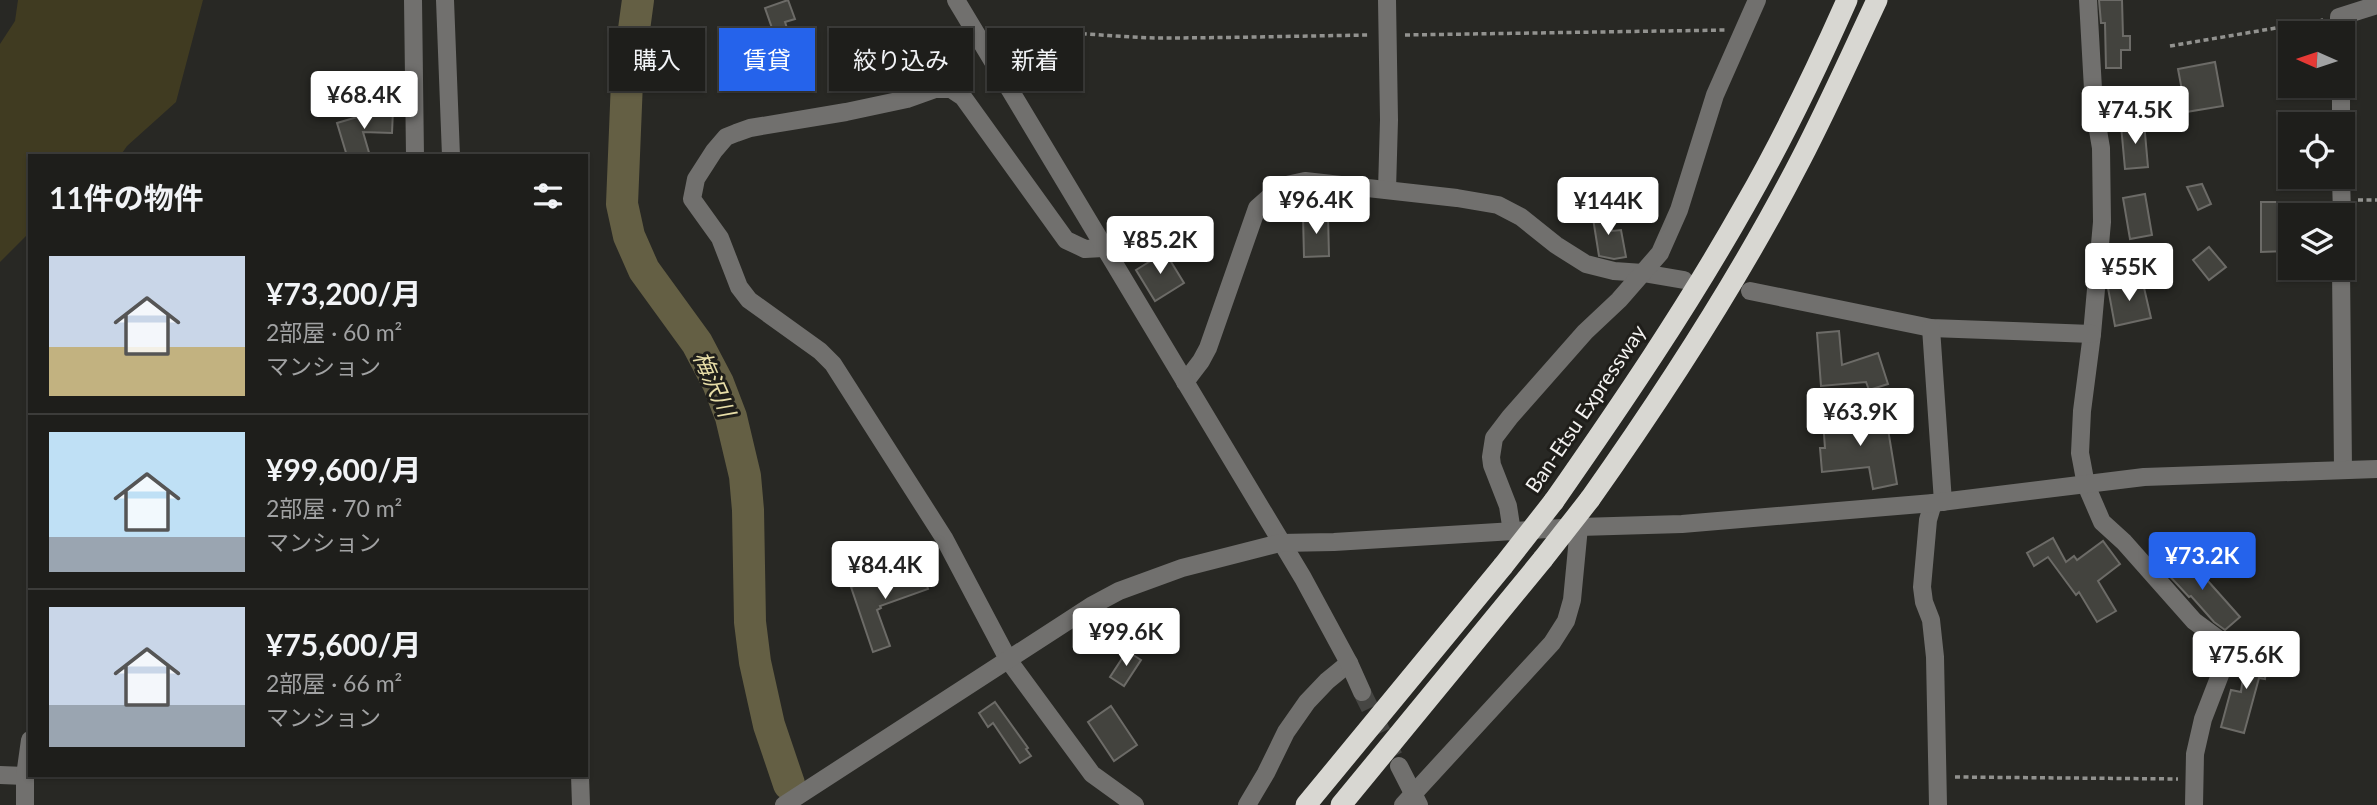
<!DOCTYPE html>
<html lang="ja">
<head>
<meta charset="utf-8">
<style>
  :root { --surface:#1e1e1b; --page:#2b2b28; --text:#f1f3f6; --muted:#a1a2a3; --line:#3c3c3a; --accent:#2563eb }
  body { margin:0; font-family:Lato,"Noto Sans JP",sans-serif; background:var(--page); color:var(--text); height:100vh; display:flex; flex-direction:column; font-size:26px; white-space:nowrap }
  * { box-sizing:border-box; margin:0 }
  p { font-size:23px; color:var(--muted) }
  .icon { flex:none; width:38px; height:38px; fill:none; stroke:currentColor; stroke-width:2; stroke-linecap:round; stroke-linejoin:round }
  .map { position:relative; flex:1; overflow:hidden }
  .drawer { position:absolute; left:28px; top:154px; width:560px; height:623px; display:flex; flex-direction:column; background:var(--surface); border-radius:0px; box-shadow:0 2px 5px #0004,0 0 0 2px var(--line) }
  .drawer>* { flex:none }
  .guide { position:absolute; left:609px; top:28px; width:665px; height:63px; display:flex; gap:14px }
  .needle { width:46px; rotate:273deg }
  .tools { position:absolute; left:2278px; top:21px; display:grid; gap:14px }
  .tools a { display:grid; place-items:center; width:77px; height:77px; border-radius:0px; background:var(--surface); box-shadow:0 2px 5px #0004,0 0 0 2px var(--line); font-size:35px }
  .price { position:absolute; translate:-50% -60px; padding:0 16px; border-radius:7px; background:#fff; color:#222; font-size:23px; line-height:46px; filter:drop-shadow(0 2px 4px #0008) }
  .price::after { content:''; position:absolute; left:50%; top:42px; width:21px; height:16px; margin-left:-10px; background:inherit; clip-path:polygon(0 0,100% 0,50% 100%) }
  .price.current { background:var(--accent); color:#fff }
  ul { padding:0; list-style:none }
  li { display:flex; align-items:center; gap:21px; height:175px; padding:0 21px }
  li+li { border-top:2px solid var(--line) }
  li span { display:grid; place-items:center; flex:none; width:196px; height:140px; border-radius:0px; color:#555 }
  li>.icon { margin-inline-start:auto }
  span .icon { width:84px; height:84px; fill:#fffc; stroke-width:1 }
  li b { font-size:30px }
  h2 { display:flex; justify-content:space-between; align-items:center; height:84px; padding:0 21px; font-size:30px }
  .chip { padding:0 24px; border-radius:0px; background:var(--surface); box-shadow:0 2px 5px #0004,0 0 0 2px var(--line); font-size:24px; line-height:63px }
  .chip.current { background:var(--accent); color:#fff }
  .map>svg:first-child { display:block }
  .green { fill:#403b21 }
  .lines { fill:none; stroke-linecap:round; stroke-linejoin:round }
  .river { stroke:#645f44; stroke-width:32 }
  .building { fill:#43433e; stroke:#6c6b67; stroke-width:2 }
  .tertiary-tunnel { stroke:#464643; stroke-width:18; stroke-dasharray:18 9; stroke-linecap:butt }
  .path { stroke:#92928f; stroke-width:3.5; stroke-dasharray:5 3.5; stroke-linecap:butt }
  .minor { stroke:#71706e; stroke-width:18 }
  .tertiary { stroke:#71706e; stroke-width:18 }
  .motorway { stroke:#d8d7d2; stroke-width:21 }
  .motorway-bridge { stroke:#d8d7d2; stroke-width:21 }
  .labels { text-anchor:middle; stroke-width:6; stroke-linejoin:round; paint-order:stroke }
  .street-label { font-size:21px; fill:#f3f2f0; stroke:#1f1e1a }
  .water-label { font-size:23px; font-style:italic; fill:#e7dda7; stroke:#1f1e1a }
</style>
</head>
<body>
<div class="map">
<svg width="2377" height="805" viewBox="0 0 2377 805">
  <rect width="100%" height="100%" fill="#282824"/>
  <path class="green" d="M 18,0 L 203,0 L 176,102 L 127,146 L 120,156 L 30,156 L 30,236 L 26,236 L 0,262 L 0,44 L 15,21 Z"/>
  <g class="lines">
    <path class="river" d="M 638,0 L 627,81 L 622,204 L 629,236 L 644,270 L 697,343 L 718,383 L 731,417 L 745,476 L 748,510 L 750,622 L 755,662 L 769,725 L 789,784"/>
  </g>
  <g class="building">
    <path d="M 788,0 L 795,19 L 785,22 L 801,71 L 774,80 L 759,36 L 773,31 L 765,8 Z"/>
    <path d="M 2099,0 L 2122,0 L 2123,36 L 2130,36 L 2130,50 L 2121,50 L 2121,68 L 2106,68 L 2105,23 L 2101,23 Z"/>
    <path d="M 2215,62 L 2223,106 L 2186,112 L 2178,69 Z"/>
    <path d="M 381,110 L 393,110 L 392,133 L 363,132 L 370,156 L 347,156 L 337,123 Z"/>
    <path d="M 2144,122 L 2148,167 L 2125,169 L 2121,125 Z"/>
    <path d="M 1625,179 L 1645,180 L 1644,204 L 1624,203 Z"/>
    <path d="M 2202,184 L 2211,204 L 2198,210 L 2187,187 Z"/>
    <path d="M 2145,194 L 2152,235 L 2130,239 L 2123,198 Z"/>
    <path d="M 2261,202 L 2293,202 L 2293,215 L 2288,219 L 2289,251 L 2261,252 Z"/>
    <path d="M 1609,209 L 1612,231 L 1621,230 L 1626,257 L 1614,259 L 1599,256 L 1592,212 Z"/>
    <path d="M 1303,215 L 1328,215 L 1329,256 L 1304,257 Z"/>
    <path d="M 2209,247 L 2226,267 L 2209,280 L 2193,260 Z"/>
    <path d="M 1165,252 L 1184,283 L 1155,301 L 1136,270 Z"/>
    <path d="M 2142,279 L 2151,318 L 2115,326 L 2108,288 Z"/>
    <path d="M 1839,331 L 1842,365 L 1878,353 L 1888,384 L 1869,390 L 1866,382 L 1821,386 L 1817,333 Z"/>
    <path d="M 1885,411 L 1897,484 L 1873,489 L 1869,467 L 1822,472 L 1820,448 L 1825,448 L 1823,421 L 1862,418 L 1862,415 Z"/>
    <path d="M 2053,538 L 2066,562 L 2074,556 L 2077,560 L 2103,541 L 2120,564 L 2098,581 L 2116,611 L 2097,622 L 2079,592 L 2076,595 L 2048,557 L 2034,566 L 2027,553 Z"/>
    <path d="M 2183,553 L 2240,617 L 2225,630 L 2214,622 L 2191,596 L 2189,597 L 2164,570 Z"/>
    <path d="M 921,566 L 928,589 L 880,606 L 881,608 L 877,610 L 890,646 L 873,652 L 851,587 L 871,580 L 873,585 Z"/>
    <path d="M 2247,647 L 2268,650 L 2265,679 L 2259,678 L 2244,733 L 2221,727 L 2231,690 L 2241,692 Z"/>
    <path d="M 1127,651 L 1141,660 L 1124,686 L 1110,677 Z"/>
    <path d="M 995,702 L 1028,748 L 1026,749 L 1031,756 L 1020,763 L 993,723 L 988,727 L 979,713 Z"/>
    <path d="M 1111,706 L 1137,745 L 1114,761 L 1088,722 Z"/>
  </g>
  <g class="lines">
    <path class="tertiary-tunnel" d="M 1362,692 L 1394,757"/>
    <g class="path">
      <path d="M 1405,35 L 1727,30"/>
      <path d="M 997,37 C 1049,27 1103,37 1156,38 C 1227,38 1299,36 1370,35"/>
      <path d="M 2170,46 L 2323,20"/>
      <path d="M 2358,200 L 2377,200"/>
      <path d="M 1955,777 L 2178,779"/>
    </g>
    <g class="minor">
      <path d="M 413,0 L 415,156"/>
      <path d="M 445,0 L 451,156"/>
      <path d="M 2088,0 L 2094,107 L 2101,148 L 2102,222 L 2092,334 L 2082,411 L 2080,453 L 2086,485 L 2102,522 L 2124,542 L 2194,621 L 2217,638 L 2222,646 L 2223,661 L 2220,675 L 2203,719 L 2195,754 L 2194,805"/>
      <path d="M 2339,33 L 2339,17 L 2377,5"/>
      <path d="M 2341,86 L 2341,124"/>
      <path d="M 2341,177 L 2342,215"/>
      <path d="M 1387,190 L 1389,120 L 1387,0"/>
      <path d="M 1103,248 L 1085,249 L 1066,240 L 963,97 L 951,89 L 935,89 L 907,99 L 846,112 L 750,128 L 736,133 L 726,137 L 714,151 L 696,179 L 692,199 L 720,238 L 739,287 L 749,300 L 820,351 L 833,364 L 944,538 L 1009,661 L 1092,774 L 1135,805"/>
      <path d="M 2341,268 L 2343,470"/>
      <path d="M 1750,291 L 1931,328 L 2092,334"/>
      <path d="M 1931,328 L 1943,502"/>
      <path d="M 1185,382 L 1201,361 L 1208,348 L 1257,208 L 1282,186 L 1305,181 L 1457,198 L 1498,205 L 1521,217 L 1556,245 L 1586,264 L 1614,271 L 1643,273 L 1684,280"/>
      <path d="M 1933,503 L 1928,520 L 1922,587 L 1924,602 L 1931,620 L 1935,657 L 1938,805"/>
      <path d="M 1512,532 L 1508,506 L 1492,465 L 1491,457 L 1494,438 L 1510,417 L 1585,332 L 1619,300 L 1660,253 L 1679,210 L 1715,95 L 1757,0"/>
      <path d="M 0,775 L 25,776"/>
      <path d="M 580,775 L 581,805"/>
      <path d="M 25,805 L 25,776 L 30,740"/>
      <path d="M 1247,805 L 1266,773 L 1286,732 L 1307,702 L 1327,681 L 1349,663"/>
      <path d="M 1403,805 L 1552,643 L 1566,621 L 1572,600 L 1579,527"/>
    </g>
    <g class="tertiary">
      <path d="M 956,0 L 1303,578 L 1349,663 L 1362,692"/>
      <path d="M 1399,766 L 1419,805"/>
      <path d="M 784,805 L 1091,606 L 1119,591 L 1182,568 L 1280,543 L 1334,542 L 1579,527 L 1682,524 L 1933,503 L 2144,477 L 2377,469"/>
    </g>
    <g class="motorway">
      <path d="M 1590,499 C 1667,390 1740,278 1801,159 C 1828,107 1852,53 1877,0"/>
      <path d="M 1554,501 C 1621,405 1687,308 1745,205 C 1783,139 1816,70 1847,0"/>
      <path d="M 1306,805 L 1503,566"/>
      <path d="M 1341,805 L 1543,559"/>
    </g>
    <g class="motorway-bridge">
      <path d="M 1543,559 L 1590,499"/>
      <path d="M 1503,566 L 1554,501"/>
    </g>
  </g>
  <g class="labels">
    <g class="street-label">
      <text transform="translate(1586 409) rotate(-56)" y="7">Ban-Etsu Expressway</text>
    </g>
    <g class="water-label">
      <text transform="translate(714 384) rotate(66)" y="8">梅沢川</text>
    </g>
  </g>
</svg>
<div class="tools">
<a><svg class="needle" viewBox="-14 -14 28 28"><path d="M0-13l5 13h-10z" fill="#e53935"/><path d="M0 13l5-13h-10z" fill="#a1a2a3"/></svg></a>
<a><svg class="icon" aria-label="locate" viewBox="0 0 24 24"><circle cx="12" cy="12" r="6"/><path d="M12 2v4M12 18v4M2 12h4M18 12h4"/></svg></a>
<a><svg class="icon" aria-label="layers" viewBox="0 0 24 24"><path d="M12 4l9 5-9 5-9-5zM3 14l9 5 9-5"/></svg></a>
</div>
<b class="price" style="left:364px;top:131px">¥68.4K</b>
<b class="price" style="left:2135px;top:146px">¥74.5K</b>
<b class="price" style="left:1316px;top:236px">¥96.4K</b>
<b class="price" style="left:1608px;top:237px">¥144K</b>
<b class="price" style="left:1160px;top:276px">¥85.2K</b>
<b class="price" style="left:2129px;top:303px">¥55K</b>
<b class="price" style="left:1860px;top:448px">¥63.9K</b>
<b class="price current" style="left:2202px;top:592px">¥73.2K</b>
<b class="price" style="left:885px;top:601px">¥84.4K</b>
<b class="price" style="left:1126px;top:668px">¥99.6K</b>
<b class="price" style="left:2246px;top:691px">¥75.6K</b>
<div class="guide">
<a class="chip">購入</a>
<a class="chip current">賃貸</a>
<a class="chip">絞り込み</a>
<a class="chip">新着</a>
</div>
<section class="drawer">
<h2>11件の物件<svg class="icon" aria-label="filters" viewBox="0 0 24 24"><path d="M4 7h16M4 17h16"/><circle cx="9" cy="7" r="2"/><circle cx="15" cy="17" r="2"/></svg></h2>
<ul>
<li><span style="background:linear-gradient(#c9d6e8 65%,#c2b280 0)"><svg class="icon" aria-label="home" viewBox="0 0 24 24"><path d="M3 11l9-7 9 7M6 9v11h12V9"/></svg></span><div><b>¥73,200/月</b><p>2部屋 · 60 m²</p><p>マンション</p></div></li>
<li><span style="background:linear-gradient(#bfe0f5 75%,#9aa5b1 0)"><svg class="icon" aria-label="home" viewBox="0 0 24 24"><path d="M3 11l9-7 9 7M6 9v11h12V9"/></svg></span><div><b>¥99,600/月</b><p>2部屋 · 70 m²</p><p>マンション</p></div></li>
<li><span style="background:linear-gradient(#c9d6e8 70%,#9aa5b1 0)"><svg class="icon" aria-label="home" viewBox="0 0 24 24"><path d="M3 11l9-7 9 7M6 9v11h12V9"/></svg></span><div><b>¥75,600/月</b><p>2部屋 · 66 m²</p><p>マンション</p></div></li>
</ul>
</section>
</div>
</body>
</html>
